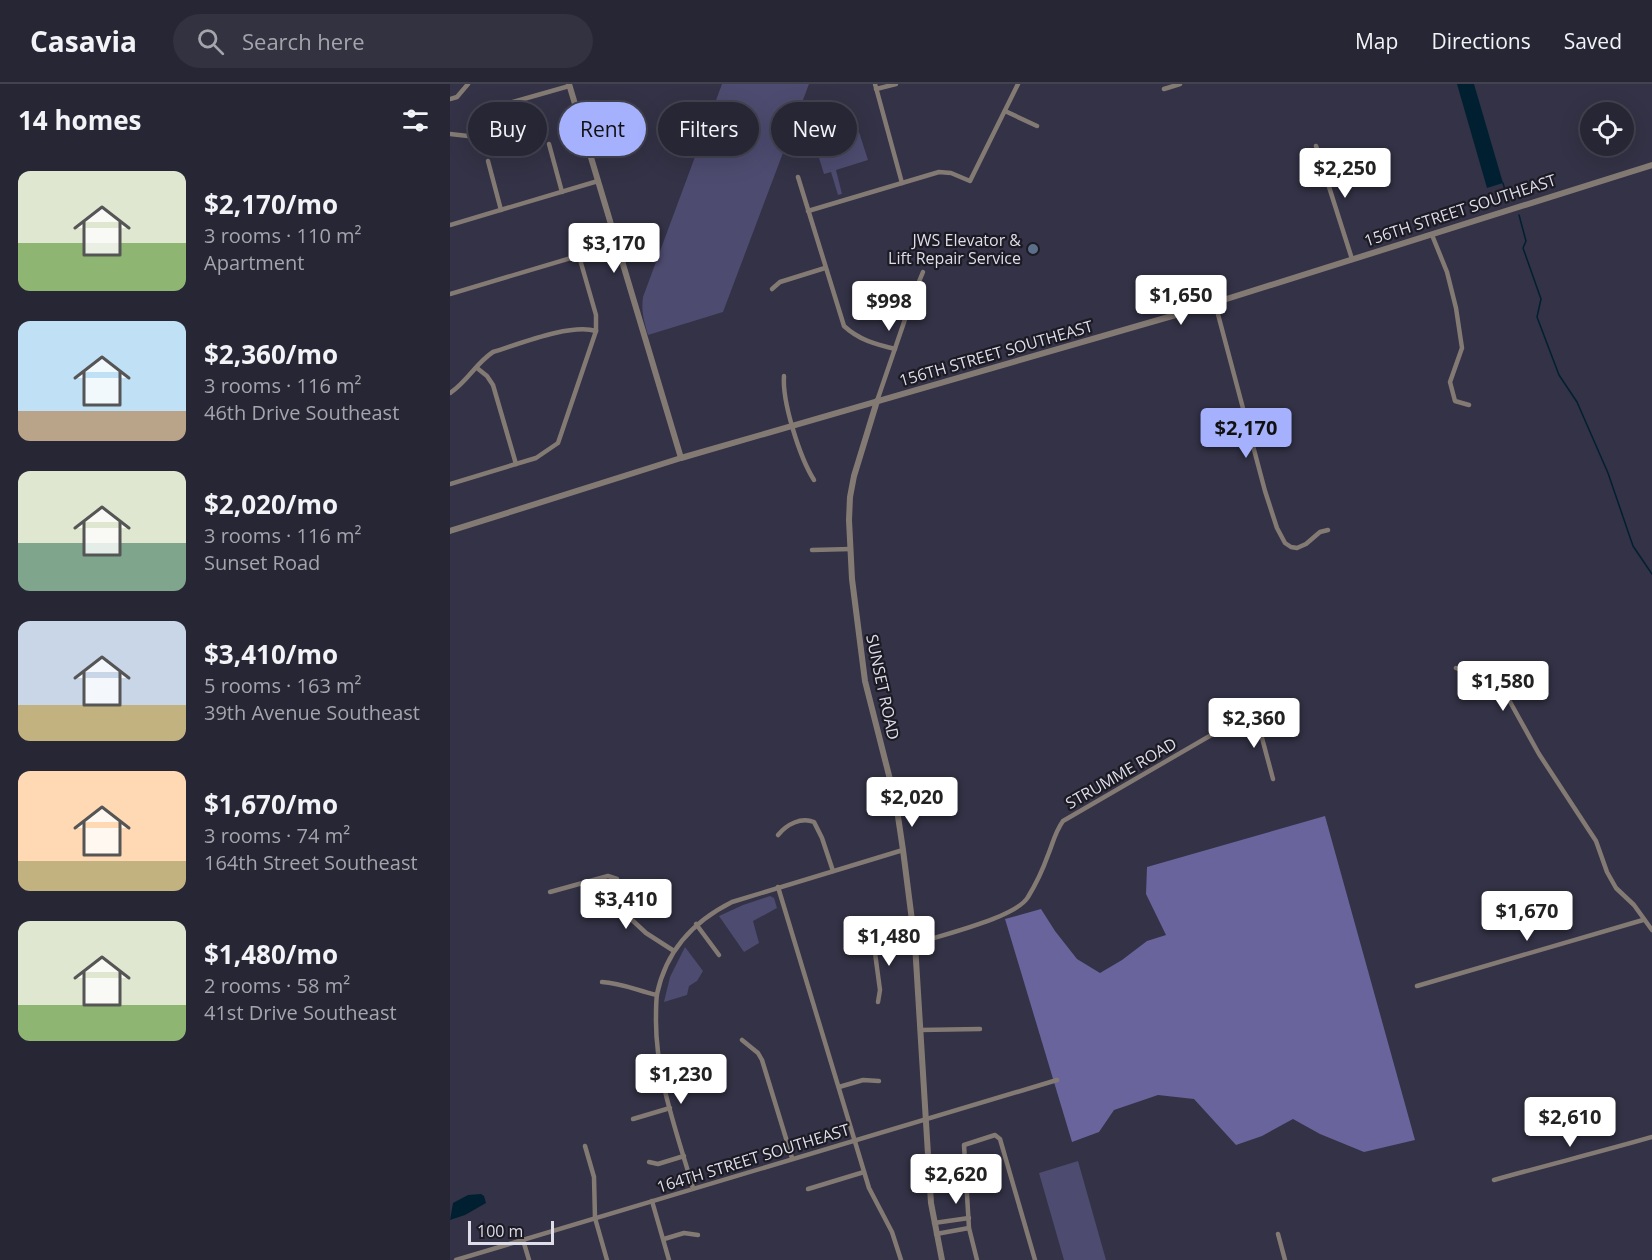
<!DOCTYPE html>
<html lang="en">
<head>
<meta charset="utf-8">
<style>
  :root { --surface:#262634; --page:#323240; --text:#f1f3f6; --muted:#a4a5ac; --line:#42434f; --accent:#a5b1fc }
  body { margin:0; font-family:"Open Sans",sans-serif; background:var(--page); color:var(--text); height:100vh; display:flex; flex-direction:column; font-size:22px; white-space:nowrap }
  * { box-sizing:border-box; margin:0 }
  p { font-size:20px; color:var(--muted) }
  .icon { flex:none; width:33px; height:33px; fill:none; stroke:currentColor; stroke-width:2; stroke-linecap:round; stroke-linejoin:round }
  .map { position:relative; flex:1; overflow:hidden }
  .panel { display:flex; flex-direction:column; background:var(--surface); width:450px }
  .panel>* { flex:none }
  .banner { position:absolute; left:18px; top:18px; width:570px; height:54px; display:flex; gap:12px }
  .fabs { position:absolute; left:1130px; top:18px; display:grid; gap:12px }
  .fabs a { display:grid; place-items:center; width:54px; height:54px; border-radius:50%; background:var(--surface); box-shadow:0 6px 24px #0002,0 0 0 2px var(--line); font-size:30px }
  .scale { position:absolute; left:18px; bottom:15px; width:86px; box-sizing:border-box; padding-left:6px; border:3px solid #dedeeb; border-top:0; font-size:16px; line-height:21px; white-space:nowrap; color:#dedeeb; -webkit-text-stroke:4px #1c1b24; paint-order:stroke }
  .price { position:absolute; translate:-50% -51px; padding:0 14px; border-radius:6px; background:#fff; color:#222; font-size:20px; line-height:39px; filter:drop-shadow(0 2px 3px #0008) }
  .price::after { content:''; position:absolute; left:50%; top:36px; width:18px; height:14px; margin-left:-9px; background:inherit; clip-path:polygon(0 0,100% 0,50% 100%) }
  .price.active { background:var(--accent); color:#111 }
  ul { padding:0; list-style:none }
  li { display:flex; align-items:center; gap:18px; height:150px; padding:0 18px }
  li span { display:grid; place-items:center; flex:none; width:168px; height:120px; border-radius:12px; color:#555 }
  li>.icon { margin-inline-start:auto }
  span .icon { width:72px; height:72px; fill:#fffc; stroke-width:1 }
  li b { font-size:26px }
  h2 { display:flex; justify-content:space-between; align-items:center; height:72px; padding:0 18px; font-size:26px }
  .tag { padding:0 21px; border-radius:27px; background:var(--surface); box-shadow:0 6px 24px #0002,0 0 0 2px var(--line); font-size:21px; line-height:54px }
  .tag.active { background:var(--accent); color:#111 }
  header { display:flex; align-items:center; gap:36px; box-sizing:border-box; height:84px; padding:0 30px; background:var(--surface); border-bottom:2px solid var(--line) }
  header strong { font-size:28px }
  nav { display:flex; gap:33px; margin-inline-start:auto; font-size:21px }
  .search { width:420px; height:54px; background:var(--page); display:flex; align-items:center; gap:15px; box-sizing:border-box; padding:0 21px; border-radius:33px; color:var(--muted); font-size:22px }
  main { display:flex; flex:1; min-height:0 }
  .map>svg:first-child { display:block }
  .green { fill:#4d4b6f }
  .forest { fill:#69649c }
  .water { fill:#002032 }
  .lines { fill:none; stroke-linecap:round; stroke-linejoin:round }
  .stream { stroke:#002032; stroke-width:1.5 }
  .minor { stroke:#847a74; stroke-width:4.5 }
  .tertiary { stroke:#847a74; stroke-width:6 }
  .service-dot { fill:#5c6f8a; stroke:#1c1b24; stroke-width:2 }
  .labels { text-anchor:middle; stroke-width:4.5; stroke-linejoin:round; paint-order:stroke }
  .street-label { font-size:16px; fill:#dedeeb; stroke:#1c1b24 }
  .poi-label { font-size:16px; fill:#dedeeb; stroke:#1c1b24; text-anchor:end }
</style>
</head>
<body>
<header>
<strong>Casavia</strong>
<div class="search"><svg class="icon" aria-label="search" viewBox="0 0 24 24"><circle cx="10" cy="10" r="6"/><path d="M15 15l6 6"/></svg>Search here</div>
<nav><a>Map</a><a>Directions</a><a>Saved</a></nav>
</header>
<main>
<section class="panel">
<h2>14 homes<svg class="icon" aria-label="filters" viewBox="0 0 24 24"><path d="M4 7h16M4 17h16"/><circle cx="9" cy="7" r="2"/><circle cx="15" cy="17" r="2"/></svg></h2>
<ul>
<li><span style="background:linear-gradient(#dfe7d0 60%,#8fb573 0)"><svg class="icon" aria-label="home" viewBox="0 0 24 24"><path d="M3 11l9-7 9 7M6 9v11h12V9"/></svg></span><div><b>$2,170/mo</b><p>3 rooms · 110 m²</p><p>Apartment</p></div></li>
<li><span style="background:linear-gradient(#bfe0f5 75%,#b9a48a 0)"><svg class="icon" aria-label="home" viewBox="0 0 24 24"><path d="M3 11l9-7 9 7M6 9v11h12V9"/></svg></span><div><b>$2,360/mo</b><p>3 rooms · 116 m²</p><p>46th Drive Southeast</p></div></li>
<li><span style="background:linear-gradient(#dfe7d0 60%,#7fa58c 0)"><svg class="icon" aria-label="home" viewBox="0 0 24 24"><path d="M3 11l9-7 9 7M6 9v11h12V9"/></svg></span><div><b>$2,020/mo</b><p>3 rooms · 116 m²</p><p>Sunset Road</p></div></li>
<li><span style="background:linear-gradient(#c9d6e8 70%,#c2b280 0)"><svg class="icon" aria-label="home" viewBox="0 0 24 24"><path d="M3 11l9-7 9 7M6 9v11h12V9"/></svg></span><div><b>$3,410/mo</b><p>5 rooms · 163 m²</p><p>39th Avenue Southeast</p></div></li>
<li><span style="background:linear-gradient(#ffd9b3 75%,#c2b280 0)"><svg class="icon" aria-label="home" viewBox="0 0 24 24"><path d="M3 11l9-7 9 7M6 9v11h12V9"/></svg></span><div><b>$1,670/mo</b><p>3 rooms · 74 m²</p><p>164th Street Southeast</p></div></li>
<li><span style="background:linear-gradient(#dfe7d0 70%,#8fb573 0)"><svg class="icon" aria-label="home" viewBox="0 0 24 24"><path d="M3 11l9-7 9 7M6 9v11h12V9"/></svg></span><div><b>$1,480/mo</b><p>2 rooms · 58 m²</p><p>41st Drive Southeast</p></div></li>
</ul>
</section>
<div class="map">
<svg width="1202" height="1176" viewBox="0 0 1202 1176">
  <rect width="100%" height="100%" fill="#333246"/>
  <g class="green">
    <path d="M 272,0 L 359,0 L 273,228 L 198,251 C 194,237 191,227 193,213 Z"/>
    <path d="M 409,48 L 418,76 L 386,86 L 392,110 L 388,111 L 381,88 L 374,90 L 366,64 L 387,55 Z"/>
    <path d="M 320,812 L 324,814 L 327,824 L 303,837 L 309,859 L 294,868 L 269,832 L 293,821 Z"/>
    <path d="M 235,863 L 253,887 L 247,897 L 239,902 L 237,911 L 214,918 L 220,893 Z"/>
    <path d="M 628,1077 L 656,1176 L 614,1176 L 589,1089 Z"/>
  </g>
  <path class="forest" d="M 875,732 L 965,1056 L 914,1068 L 870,1050 L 843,1035 L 812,1052 L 786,1061 L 744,1015 L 708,1011 L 664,1026 L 649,1048 L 622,1058 L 555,835 L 591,825 L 605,847 L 627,875 L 650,889 L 672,876 L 697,857 L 716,851 L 696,810 L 697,783 Z"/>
  <g class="water">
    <path d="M 1007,0 L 1024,0 L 1053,99 L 1037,104 Z"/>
    <path d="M 31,1110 L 34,1112 L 36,1119 L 15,1131 L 0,1136 L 3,1119 L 18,1111 Z"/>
  </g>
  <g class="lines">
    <g class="stream">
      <path d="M 1053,99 L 1057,113"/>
      <path d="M 1069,131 L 1076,157 L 1073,164 L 1091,215 L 1087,233 L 1109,291 L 1127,318 L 1158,389 L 1183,462 L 1202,490"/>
    </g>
    <g class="minor">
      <path d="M 425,0 L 452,99"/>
      <path d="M 426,5 L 446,0"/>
      <path d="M 714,5 L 730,0"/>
      <path d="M 0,15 L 7,13 L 18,0"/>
      <path d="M 555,27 L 587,42"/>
      <path d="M 0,50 L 18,52 L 31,46 L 63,18 L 119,2"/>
      <path d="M 99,60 L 112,108"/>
      <path d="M 866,62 L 902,175"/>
      <path d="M 38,77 L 51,126"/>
      <path d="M 348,93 L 394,242 C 409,256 425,260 445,265"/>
      <path d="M 358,127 L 489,88 L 501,89 L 520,97 L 568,0"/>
      <path d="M 0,141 L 148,97"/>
      <path d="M 982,151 L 997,188 L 1006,224 L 1012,264 L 1000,298 L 1005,317 L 1019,321"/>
      <path d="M 322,205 L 330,198 L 375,184"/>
      <path d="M 0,210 L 168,160"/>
      <path d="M 765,219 L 815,407 L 827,444 L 835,459 L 841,463 L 847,464 L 856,460 L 870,448 L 878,446"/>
      <path d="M 27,284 L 37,292 L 43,301 L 66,380"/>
      <path d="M 334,292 C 332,318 350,374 364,396"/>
      <path d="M 0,309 C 17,298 26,279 43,268 C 69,260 121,239 146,247"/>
      <path d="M 427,317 L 463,212 L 473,188"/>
      <path d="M 0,400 L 86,374 L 108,359 L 146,247 L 146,231 L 129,172"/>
      <path d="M 362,466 L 401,465"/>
      <path d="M 1006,584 L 1043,600 L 1059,616 L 1089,670 L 1146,757 L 1157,788 L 1166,804 L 1184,821 L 1202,846"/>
      <path d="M 801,628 L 808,639 L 823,695"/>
      <path d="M 328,751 C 337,740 351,733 364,738 L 372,754 L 383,787"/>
      <path d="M 328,803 L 419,1104 L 442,1148 L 451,1176"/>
      <path d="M 100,808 L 158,792 L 167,795 L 181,835 L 196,849 L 224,867"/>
      <path d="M 246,840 L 269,871"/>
      <path d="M 465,860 C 490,851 566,834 578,813 C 586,800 593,785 598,771 C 603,759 605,748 613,737 L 801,628 L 829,617"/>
      <path d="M 152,898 C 172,899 188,907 207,911"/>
      <path d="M 967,902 L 1193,836"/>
      <path d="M 428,918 L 430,906 L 425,869 L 464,857"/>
      <path d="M 470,946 L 530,945"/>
      <path d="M 292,956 L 308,969 L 312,976 L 342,1074"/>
      <path d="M 389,1003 L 413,996 L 429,997"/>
      <path d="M 183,1035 L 220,1024"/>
      <path d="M 135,1062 L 144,1093 L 145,1134 L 157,1176"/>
      <path d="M 199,1078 L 208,1080 L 234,1072"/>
      <path d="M 1044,1096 C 1097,1081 1150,1068 1202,1053"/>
      <path d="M 243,1104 C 227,1049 205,991 206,933 C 206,926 206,918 207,910 C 216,867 244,837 282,818 L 453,766"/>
      <path d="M 358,1105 L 414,1088"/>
      <path d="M 202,1117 L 219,1176"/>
      <path d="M 484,1139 L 519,1134"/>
      <path d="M 486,1150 L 519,1144"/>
      <path d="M 828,1150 L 835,1176"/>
      <path d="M 214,1155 L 234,1149 L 248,1151"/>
      <path d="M 73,1156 L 79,1176"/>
      <path d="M 6,1176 L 607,996"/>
      <path d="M 527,1176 L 519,1144 L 514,1061 L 545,1051 L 550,1055 L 585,1176"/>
    </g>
    <g class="tertiary">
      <path d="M 119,0 L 231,374"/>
      <path d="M 427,317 L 404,392 L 400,413 L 399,436 L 402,495 L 415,597 L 446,719 L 453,766 L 465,860 L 481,1119 L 492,1176"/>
      <path d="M 0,447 L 231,374 L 729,230 L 1202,81"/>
    </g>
  </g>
  <circle class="service-dot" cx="583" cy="165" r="6"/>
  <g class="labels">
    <g class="street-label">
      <text transform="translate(1010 126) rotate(-18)" y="6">156TH STREET SOUTHEAST</text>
      <text transform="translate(546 269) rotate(-16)" y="6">156TH STREET SOUTHEAST</text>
      <text transform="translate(433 603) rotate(78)" y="6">SUNSET ROAD</text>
      <text transform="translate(671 689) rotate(-30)" y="6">STRUMME ROAD</text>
      <text transform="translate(303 1074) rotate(-17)" y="6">164TH STREET SOUTHEAST</text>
    </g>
    <g class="poi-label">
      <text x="571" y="162">JWS Elevator &amp;<tspan x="571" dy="18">Lift Repair Service</tspan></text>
    </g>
  </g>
</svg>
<div class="fabs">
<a><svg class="icon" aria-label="locate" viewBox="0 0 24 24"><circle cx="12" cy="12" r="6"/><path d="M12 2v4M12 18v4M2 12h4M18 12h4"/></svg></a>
</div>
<div class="scale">100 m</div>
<b class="price" style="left:895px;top:115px">$2,250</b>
<b class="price" style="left:164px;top:190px">$3,170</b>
<b class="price" style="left:731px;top:242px">$1,650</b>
<b class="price" style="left:439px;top:248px">$998</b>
<b class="price active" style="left:796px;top:375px">$2,170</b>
<b class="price" style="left:1053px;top:628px">$1,580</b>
<b class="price" style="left:804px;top:665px">$2,360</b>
<b class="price" style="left:462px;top:744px">$2,020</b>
<b class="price" style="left:176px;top:846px">$3,410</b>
<b class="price" style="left:1077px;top:858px">$1,670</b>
<b class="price" style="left:439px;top:883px">$1,480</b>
<b class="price" style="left:231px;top:1021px">$1,230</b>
<b class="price" style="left:1120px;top:1064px">$2,610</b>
<b class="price" style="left:506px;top:1121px">$2,620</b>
<div class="banner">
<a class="tag">Buy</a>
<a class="tag active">Rent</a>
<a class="tag">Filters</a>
<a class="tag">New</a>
</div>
</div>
</main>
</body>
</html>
